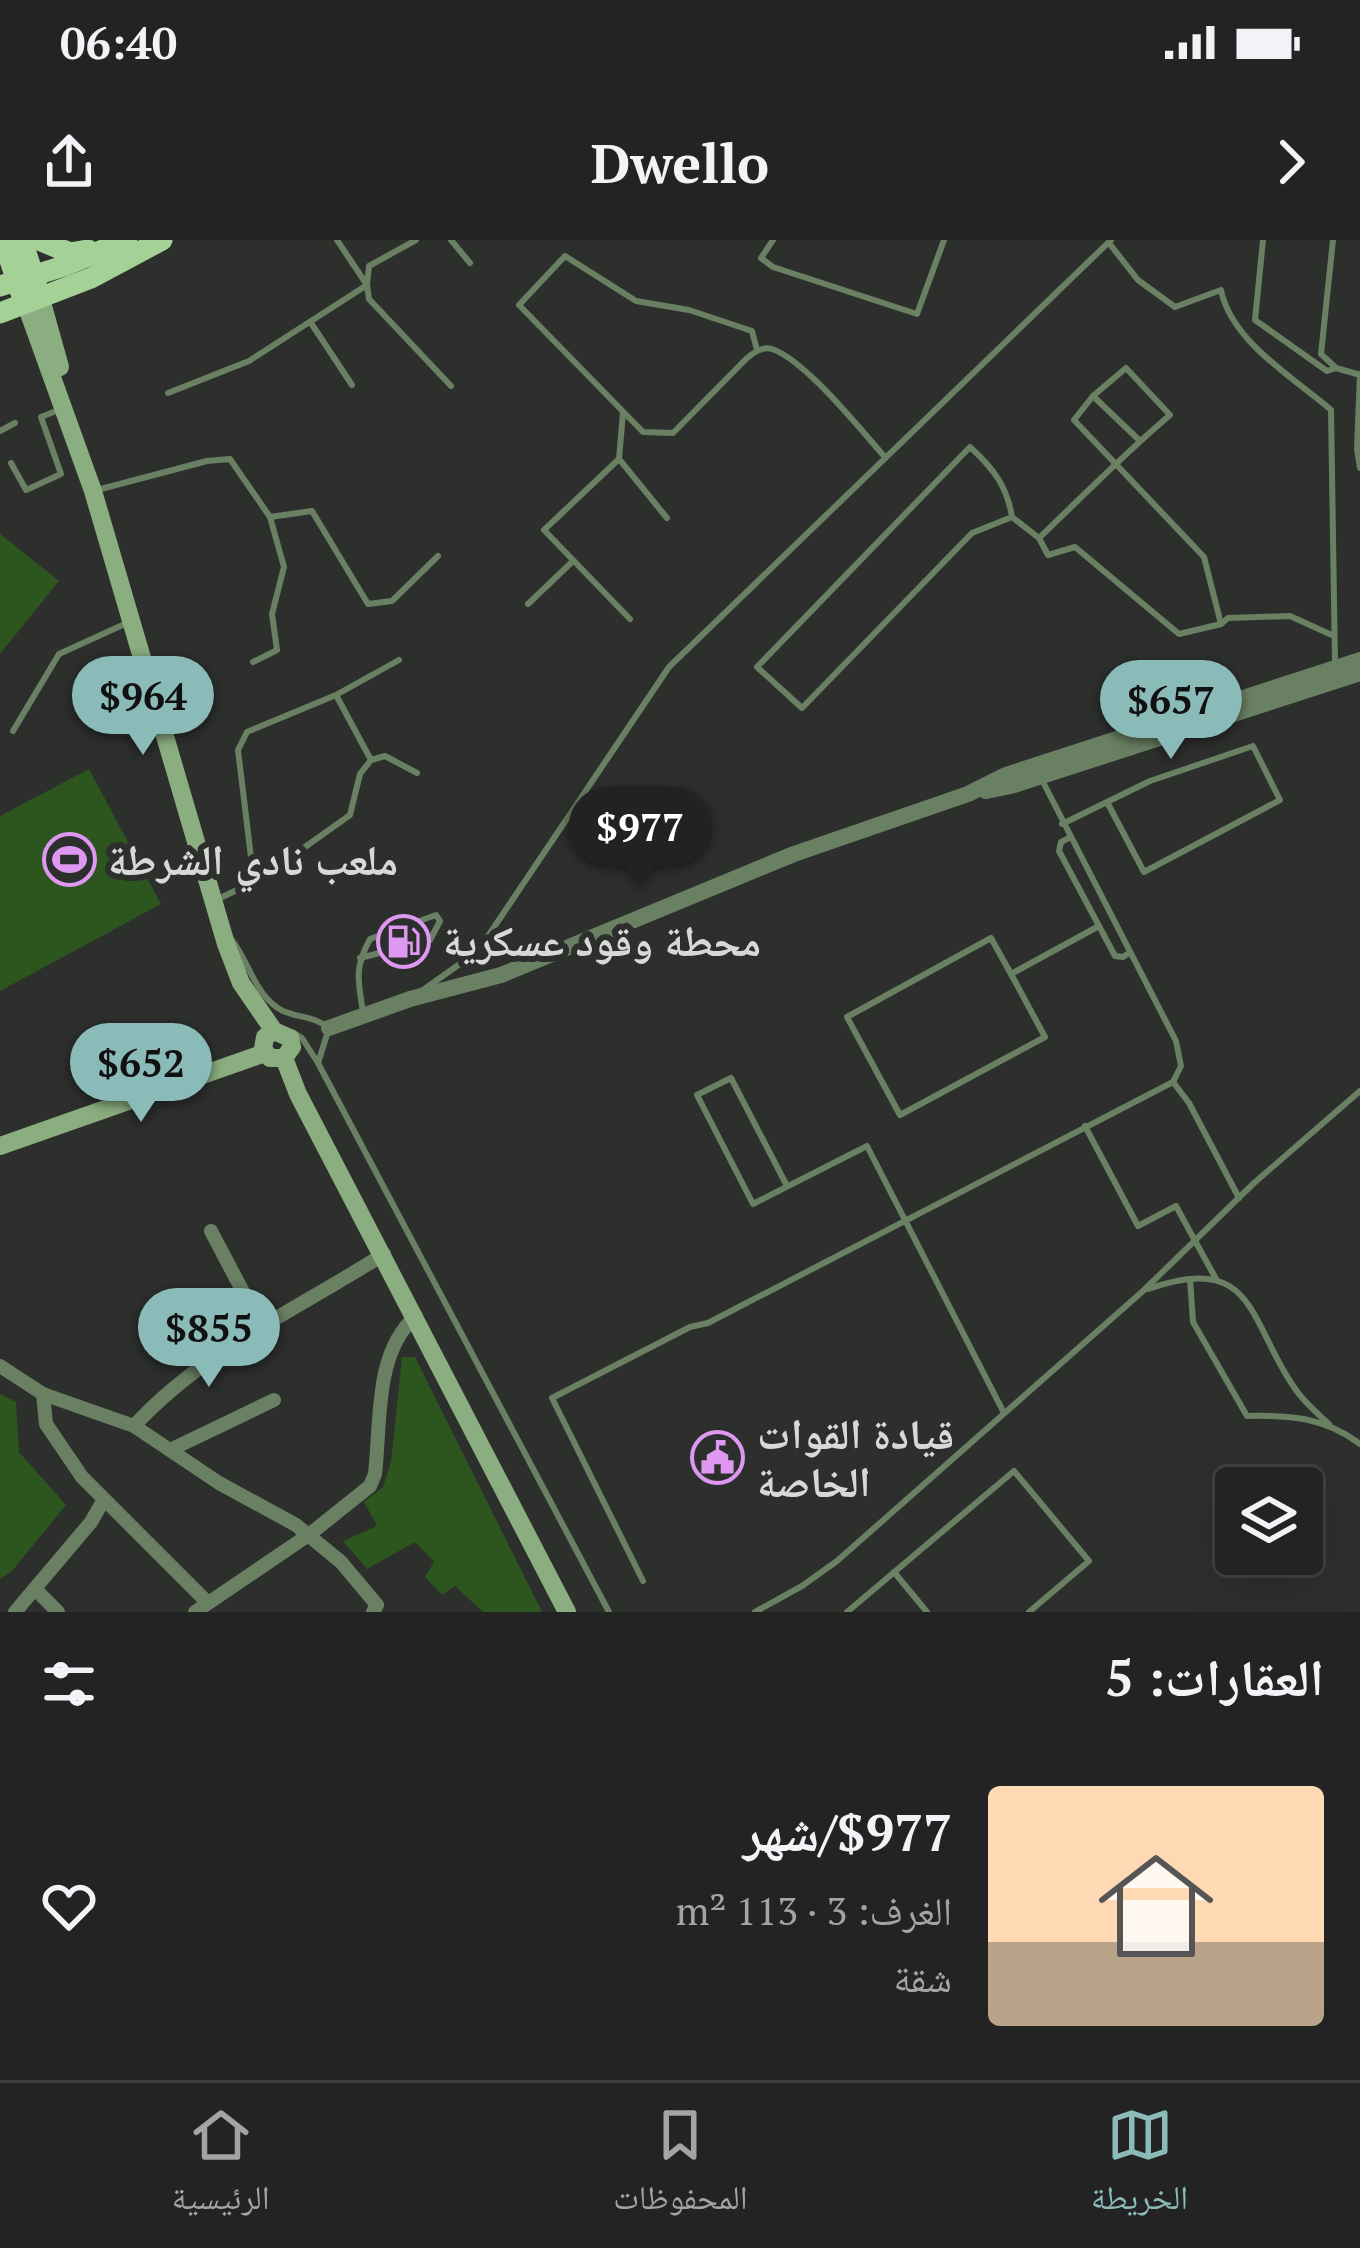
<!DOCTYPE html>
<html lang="ar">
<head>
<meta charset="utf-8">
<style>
  :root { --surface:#222322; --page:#2e2f2f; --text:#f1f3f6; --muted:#a2a4a5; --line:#3f4040; --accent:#8bbbb9 }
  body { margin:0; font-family:"PT Serif","Noto Naskh Arabic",serif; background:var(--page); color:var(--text); direction:rtl; height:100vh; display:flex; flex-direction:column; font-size:45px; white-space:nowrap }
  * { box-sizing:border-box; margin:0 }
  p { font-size:39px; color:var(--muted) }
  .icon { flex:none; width:66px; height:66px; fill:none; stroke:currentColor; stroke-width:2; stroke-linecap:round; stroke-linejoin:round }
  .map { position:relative; height:1372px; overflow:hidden; direction:ltr }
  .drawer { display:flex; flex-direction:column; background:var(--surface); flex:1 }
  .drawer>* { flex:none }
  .tools { position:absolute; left:1215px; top:1227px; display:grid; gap:24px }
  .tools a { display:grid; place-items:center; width:108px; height:108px; border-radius:12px; background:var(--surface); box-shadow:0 12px 48px #0002,0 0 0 3px var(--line); font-size:60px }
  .price { position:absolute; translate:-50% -102px; padding:0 27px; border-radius:42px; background:var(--accent); color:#111; font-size:39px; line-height:78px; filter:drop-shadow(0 3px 6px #0008) }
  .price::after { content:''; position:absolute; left:50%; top:72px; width:36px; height:27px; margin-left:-18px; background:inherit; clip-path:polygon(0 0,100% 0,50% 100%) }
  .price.current { background:#222; color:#fff }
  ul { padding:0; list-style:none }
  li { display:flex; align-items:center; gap:36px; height:300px; padding:0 36px }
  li+li { border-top:3px solid var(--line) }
  li span { display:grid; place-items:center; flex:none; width:336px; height:240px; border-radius:12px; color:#555 }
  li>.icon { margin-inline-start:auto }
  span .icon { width:144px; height:144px; fill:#fffc; stroke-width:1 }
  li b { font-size:51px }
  h2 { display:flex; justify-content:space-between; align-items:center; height:144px; padding:0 36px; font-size:51px }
  .status { display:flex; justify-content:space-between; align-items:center; height:84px; padding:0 60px; background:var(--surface); direction:ltr }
  .status svg { height:33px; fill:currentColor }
  header { display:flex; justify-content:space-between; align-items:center; height:156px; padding:0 36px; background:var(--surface); font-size:54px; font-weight:600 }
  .dock { display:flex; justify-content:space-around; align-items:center; height:168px; border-top:3px solid var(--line); background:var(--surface); font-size:33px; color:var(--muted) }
  .dock a { display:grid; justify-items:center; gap:6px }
  .dock .current { color:var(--accent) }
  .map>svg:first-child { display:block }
  .green { fill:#2c561e }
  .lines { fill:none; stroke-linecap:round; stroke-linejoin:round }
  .service { stroke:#6a8063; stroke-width:6 }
  .minor { stroke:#6a8063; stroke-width:14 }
  .tertiary { stroke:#6a8063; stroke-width:16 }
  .secondary { stroke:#8bae80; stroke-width:18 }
  .primary { stroke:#a4d196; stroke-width:21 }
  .labels { text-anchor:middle; stroke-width:12; stroke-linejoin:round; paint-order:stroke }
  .poi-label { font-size:42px; font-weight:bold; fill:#d8d9d7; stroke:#2d2f2d; text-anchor:start }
</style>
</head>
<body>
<div class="status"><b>06:40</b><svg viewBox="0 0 49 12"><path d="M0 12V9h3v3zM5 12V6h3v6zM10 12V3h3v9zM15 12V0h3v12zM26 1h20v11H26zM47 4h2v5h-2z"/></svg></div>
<header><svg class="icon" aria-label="forward" viewBox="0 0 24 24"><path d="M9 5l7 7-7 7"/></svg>Dwello<svg class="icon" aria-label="share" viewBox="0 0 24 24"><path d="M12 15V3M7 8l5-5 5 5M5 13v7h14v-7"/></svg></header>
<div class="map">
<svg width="1360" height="1372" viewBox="0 0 1360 1372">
  <rect width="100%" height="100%" fill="#2d2f2d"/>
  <g class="green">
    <path d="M 0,294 L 59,341 L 0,414 Z"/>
    <path d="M 89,529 L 161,664 L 0,751 L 0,576 Z"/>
    <path d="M 402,1117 L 415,1117 L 542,1372 L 483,1372 L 455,1346 L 442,1355 L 425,1337 L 434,1322 L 415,1302 L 367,1329 L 343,1301 L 377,1286 L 364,1262 L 383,1247 L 391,1221 Z"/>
    <path d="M 0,1154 L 16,1162 L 19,1212 L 66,1265 L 12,1331 L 0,1339 Z"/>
  </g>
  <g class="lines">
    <g class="service">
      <path d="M 337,0 L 367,45 L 369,59 L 451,146"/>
      <path d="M 451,0 L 470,23"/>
      <path d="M 773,0 L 761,18 L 773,27 L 917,74 L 944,0"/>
      <path d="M 1263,0 L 1255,80 L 1327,131 L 1336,128"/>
      <path d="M 1333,0 L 1321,114 L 1336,128 L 1357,134"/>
      <path d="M 1109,3 L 1138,40 L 1175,67 L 1221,50 C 1231,101 1294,138 1331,170 L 1335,422"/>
      <path d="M 311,83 L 352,145"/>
      <path d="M 757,110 L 752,91 L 689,70 L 636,61 L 565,16 L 519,65 L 643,192 L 673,193 L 746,119 C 753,113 762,106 772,109 C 805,120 860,189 884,216"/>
      <path d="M 1360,134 L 1357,209 L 1360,228"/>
      <path d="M 168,153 L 249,121 L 367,45 L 369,26 L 416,0"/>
      <path d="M 1093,156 L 1140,201"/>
      <path d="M 623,173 L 619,219 L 544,290 L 630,379"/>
      <path d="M 0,191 L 15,183"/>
      <path d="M 619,219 L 667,278"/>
      <path d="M 11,223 L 26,250 L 61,234 L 41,177 L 61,169"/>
      <path d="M 97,250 L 207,221 L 230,219 L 270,277 L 284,327 L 272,374 L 277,410 L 253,422"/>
      <path d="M 270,277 L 312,271 L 368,364 L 392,361 L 438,316"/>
      <path d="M 1012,277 L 972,293 L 802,468 L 757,427 L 970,207 C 993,228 1007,246 1012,277 L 1039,298 L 1048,315 L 1075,307 L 1179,394 L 1221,384 L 1228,378 L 1290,376 L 1334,396"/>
      <path d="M 1039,298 C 1082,257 1124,214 1170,175 L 1126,128 L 1093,156 L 1074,180 L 1204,317 L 1221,384"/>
      <path d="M 528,364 L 573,321"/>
      <path d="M 336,455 L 399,420"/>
      <path d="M 13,491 L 59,414 L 127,383"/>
      <path d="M 371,520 L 385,516 L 417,533"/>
      <path d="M 1062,584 L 1150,541 L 1253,506 L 1280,560 L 1144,632 L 1107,562"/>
      <path d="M 1069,598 L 1061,602 L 1059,611 L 1115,716 L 1123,717 L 1129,713"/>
      <path d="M 216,660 L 260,639 L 350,575 L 360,534 L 371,520 L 336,455 L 247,492 L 238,510 L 254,642"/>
      <path d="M 231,699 C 249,721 255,757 283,771 C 299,778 314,776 329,788 L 318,823"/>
      <path d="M 360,718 L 430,700 L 440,681 L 436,675 L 370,699 C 354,729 358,739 363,772"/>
      <path d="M 1011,734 L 991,698 L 847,777 L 900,875 L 1045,797 L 1011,734 L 1099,686"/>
      <path d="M 423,750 L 478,711 L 669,427 L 1111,0"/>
      <path d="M 294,793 L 302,798 L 318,823 L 609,1372"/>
      <path d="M 1173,842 L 1189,863 L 1239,958"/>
      <path d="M 1085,886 L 1138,986 L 1176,966 L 1216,1039"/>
      <path d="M 787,946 L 731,838 L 697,855 L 753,964 L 867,906 L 1004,1173"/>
      <path d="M 1190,1039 L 1193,1082 L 1247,1176 C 1289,1175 1325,1177 1360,1204"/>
      <path d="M 1148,1049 C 1257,1011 1248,1083 1296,1150 C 1305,1163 1317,1173 1329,1184"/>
      <path d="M 894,1332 L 927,1372"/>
      <path d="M 643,1341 L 552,1158 L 690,1087 L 708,1083 L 1173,842 L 1181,826 L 1176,801 L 1042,540"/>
      <path d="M 755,1372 L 802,1346 L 837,1321 L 1143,1051 L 1254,943 L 1360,851"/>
      <path d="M 847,1372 L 1014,1231 L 1089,1321 L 1029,1372"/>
    </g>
    <g class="minor">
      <path d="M 211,991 L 261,1086"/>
      <path d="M 0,1126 L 43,1154 L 134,1186 L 219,1243 L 296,1285 L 341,1322 L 377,1365 L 373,1372"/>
      <path d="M 43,1154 L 46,1184 L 82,1237 L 206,1361"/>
      <path d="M 134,1186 C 204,1110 298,1069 384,1014"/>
      <path d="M 172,1209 L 274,1160"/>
      <path d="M 36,1350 L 58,1372"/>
      <path d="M 15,1372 L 91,1282 L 103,1261"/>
      <path d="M 195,1372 L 310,1294 L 370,1246 L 375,1234 C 381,1183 374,1112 416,1076"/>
    </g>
    <g class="tertiary">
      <path d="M 986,551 L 1011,546 L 1360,433"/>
      <path d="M 329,788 L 410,759 L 501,735 L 794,614 L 968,554 L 1006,535 L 1360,420"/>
    </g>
    <g class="secondary">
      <path d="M 41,59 L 60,127"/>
      <path d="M 26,65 L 93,251 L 226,704 L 241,743 L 274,791"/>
      <path d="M 284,818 L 270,818 L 263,809 L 265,797 L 274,791 L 290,798 L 292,807 L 284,818 L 298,854 L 567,1372"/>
      <path d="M 0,906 L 265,813"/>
    </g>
    <g class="primary">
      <path d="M 3,0 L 21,53"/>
      <path d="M 22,0 L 37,47"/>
      <path d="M 39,0 L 70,13 L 88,10"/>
      <path d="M 0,46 L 64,26 L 127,0"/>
      <path d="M 0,73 L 91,38 L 162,0"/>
    </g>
  </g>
  <defs>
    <symbol id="stadium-ring" viewBox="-11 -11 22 22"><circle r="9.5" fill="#2d2f2d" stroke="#de98f2" stroke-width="1.5"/><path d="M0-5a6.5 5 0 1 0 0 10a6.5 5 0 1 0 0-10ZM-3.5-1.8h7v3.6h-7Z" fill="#de98f2"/></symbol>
    <symbol id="fuel-ring" viewBox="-11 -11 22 22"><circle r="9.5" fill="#2d2f2d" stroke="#de98f2" stroke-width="1.5"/><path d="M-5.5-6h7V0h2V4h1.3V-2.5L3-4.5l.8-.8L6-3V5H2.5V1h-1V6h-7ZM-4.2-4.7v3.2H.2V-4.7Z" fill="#de98f2"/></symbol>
    <symbol id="civic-ring" viewBox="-11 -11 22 22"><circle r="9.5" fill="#2d2f2d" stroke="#de98f2" stroke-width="1.5"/><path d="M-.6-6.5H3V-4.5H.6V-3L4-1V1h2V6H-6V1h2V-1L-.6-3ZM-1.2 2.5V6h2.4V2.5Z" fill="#de98f2"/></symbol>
  </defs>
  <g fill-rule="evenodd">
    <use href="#stadium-ring" x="40" y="590" width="59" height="59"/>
    <use href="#fuel-ring" x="374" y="672" width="59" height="59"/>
    <use href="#civic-ring" x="688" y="1188" width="59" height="59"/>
  </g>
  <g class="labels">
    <g class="poi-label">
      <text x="108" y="635">ملعب نادي الشرطة</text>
      <text x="443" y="716">محطة وقود عسكرية</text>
      <text x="757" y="1209">قيادة القوات<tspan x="757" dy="48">الخاصة</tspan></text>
    </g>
  </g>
</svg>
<div class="tools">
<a><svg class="icon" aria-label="layers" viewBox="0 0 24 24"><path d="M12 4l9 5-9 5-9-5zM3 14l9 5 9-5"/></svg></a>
</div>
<b class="price" style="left:143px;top:518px">$964</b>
<b class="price" style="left:1171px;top:522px">$657</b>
<b class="price current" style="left:640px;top:649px">$977</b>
<b class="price" style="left:141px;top:885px">$652</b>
<b class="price" style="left:209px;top:1150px">$855</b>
</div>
<section class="drawer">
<h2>العقارات: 5<svg class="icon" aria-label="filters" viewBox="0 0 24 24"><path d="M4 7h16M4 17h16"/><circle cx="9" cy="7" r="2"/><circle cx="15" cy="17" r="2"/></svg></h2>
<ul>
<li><span style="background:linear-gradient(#ffd9b3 65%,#b9a48a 0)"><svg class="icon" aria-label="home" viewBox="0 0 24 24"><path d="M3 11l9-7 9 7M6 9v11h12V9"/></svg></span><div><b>$977/شهر</b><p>الغرف: 3 · 113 m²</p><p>شقة</p></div><svg class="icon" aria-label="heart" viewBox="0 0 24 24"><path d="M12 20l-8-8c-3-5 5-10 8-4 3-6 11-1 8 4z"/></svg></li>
</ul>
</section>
<nav class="dock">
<a class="current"><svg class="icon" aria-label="map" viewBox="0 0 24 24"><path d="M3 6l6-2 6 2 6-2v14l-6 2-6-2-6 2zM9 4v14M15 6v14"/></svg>الخريطة</a>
<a><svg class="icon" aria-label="saved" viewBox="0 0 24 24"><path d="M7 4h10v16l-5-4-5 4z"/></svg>المحفوظات</a>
<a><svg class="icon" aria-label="home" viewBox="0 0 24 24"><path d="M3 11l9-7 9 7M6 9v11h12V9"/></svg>الرئيسية</a>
</nav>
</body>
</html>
